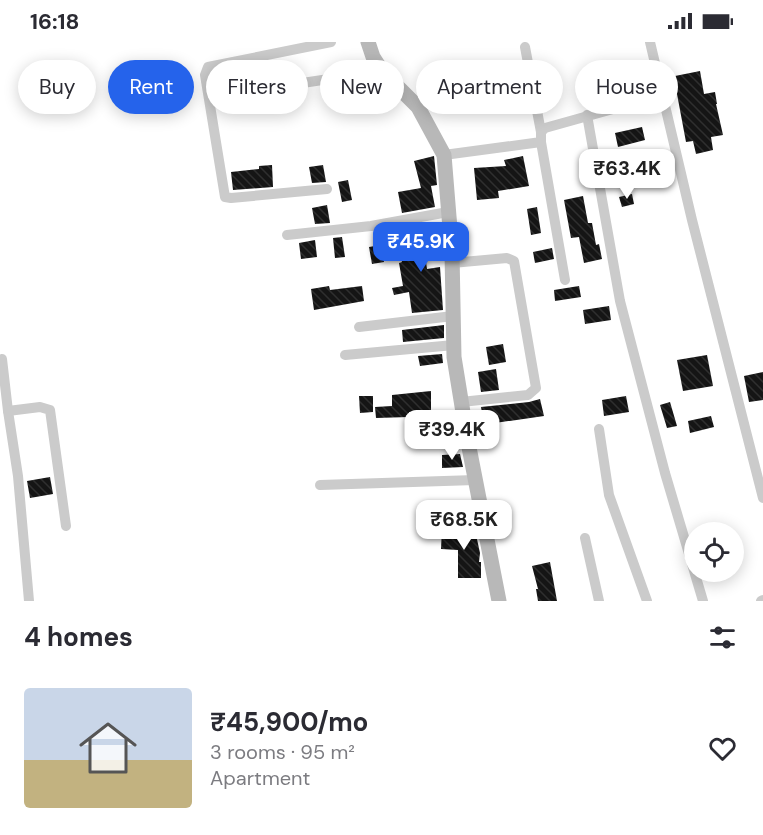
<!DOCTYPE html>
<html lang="en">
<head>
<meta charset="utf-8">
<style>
  :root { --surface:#fff; --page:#f7f7f7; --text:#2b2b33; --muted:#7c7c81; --line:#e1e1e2; --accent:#2563eb }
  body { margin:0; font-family:"DM Sans",sans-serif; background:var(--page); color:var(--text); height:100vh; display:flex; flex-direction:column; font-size:22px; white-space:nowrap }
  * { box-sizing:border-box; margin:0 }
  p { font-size:20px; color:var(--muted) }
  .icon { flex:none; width:33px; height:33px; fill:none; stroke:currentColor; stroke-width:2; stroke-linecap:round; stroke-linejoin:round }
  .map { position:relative; height:559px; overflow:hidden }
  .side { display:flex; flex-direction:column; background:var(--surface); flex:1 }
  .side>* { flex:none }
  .banner { position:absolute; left:18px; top:18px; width:728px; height:54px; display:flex; gap:12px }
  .tools { position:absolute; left:684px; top:480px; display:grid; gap:12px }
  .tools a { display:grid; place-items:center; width:60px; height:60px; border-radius:50%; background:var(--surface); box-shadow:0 3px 15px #0003; font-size:30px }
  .price { position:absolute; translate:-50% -51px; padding:0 14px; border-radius:12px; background:#fff; color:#222; font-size:20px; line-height:39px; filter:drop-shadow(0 2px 3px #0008) }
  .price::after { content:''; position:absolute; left:50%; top:36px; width:18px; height:14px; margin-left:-9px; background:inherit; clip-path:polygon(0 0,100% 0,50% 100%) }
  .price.active { background:var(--accent); color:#fff }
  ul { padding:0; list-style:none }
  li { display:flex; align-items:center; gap:18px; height:150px; padding:0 24px }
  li+li { border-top:2px solid var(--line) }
  li span { display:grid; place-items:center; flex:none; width:168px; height:120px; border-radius:6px; color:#555 }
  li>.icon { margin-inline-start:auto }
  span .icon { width:72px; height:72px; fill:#fffc; stroke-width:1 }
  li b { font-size:26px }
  h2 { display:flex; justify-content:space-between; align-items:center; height:72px; padding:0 24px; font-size:26px }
  .chip { padding:0 21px; border-radius:27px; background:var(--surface); box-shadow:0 3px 15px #0003; font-size:21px; line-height:54px }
  .chip.active { background:var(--accent); color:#fff }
  .status { display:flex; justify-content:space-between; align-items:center; height:42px; padding:0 30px; background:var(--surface); direction:ltr }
  .status svg { height:16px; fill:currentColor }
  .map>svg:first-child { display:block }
  .building { fill:url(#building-back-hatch) }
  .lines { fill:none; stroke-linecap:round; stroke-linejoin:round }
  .street { stroke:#cbcbcb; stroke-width:10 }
  .secondary { stroke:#b8b8b8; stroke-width:15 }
</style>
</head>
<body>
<div class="status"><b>16:18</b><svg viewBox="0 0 49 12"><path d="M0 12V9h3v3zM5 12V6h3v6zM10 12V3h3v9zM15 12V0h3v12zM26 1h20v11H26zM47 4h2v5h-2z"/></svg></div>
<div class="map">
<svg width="763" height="559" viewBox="0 0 763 559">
  <defs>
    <pattern id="building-back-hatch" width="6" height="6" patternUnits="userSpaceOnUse" patternTransform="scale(1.5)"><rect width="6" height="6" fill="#151515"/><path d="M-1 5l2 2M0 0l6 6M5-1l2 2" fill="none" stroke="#2f2f2f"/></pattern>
  </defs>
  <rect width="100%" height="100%" fill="#fff"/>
  <g class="building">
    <path d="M 700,29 L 704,52 L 715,50 L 717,62 L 716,62 L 723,93 L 711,95 L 713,108 L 696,112 L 693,99 L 686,100 L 677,52 L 674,53 L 670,35 Z"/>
    <path d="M 643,33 L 647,50 L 630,54 L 625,38 Z"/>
    <path d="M 601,48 L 604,62 L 595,64 L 591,50 Z"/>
    <path d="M 642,85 L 645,98 L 618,105 L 615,91 Z"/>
    <path d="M 623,108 L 625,124 L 610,126 L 607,110 Z"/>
    <path d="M 434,114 L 437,143 L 431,144 L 435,165 L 402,171 L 398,150 L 421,146 L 414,119 Z"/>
    <path d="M 523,114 L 529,144 L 498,149 L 499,156 L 477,158 L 474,126 L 506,124 L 504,118 Z"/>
    <path d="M 272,123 L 273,145 L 233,148 L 231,130 L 259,127 L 259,124 Z"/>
    <path d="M 323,123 L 326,140 L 312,141 L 309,125 Z"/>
    <path d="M 348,138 L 352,158 L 342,160 L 338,140 Z"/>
    <path d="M 632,152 L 634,162 L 622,165 L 619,155 Z"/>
    <path d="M 583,154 L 588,181 L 592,181 L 596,203 L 599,202 L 602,217 L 584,221 L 579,195 L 571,196 L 564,158 Z"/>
    <path d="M 327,163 L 330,181 L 315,182 L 312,166 Z"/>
    <path d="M 537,165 L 541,191 L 531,193 L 527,167 Z"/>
    <path d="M 440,190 L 442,210 L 425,213 L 427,227 L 440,225 L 443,268 L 412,271 L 409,250 L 394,253 L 392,246 L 403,244 L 399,221 L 402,220 L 398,205 L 407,202 L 406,195 Z"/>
    <path d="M 342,195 L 345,215 L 335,216 L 333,196 Z"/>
    <path d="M 315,198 L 317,215 L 301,217 L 299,201 Z"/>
    <path d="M 381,203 L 384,220 L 372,222 L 369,205 Z"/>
    <path d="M 552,206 L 554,217 L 535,221 L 533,210 Z"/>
    <path d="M 329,244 L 330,248 L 362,244 L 364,259 L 314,268 L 311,247 Z"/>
    <path d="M 579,244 L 581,255 L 555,259 L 554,248 Z"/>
    <path d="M 609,264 L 611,278 L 585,282 L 583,268 Z"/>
    <path d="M 444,283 L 444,296 L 403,300 L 402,288 Z"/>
    <path d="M 503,302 L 506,320 L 489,323 L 486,305 Z"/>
    <path d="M 442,312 L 443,321 L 420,324 L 418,314 Z"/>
    <path d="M 707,313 L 713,344 L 683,349 L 677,318 Z"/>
    <path d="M 496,327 L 499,348 L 481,350 L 478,330 Z"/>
    <path d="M 763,330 L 763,358 L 749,360 L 744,334 Z"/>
    <path d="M 431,349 L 431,370 L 409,370 L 409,375 L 376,376 L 375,365 L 392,364 L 392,353 Z"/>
    <path d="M 359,354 L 373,354 L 373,370 L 360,371 Z"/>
    <path d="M 626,354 L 629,370 L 604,374 L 602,358 Z"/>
    <path d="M 540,357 L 544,374 L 495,381 L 496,386 L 485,388 L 481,365 L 529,360 Z"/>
    <path d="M 670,360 L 677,384 L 667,386 L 660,363 Z"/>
    <path d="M 711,374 L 714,385 L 690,391 L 688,379 Z"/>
    <path d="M 460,412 L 463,425 L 442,426 L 442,413 Z"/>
    <path d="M 50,435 L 53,452 L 30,456 L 27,439 Z"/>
    <path d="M 442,486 L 475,488 L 480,511 L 479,520 L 481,520 L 481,536 L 458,536 L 458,508 L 441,507 Z"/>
    <path d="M 550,520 L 557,559 L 538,559 L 536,547 L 538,547 L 532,524 Z"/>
  </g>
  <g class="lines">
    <g class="street">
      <path d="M 650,0 L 692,178 L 763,456"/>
      <path d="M 525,5 L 541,90"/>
      <path d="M 256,48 L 382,29"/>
      <path d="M 587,73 L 620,259 L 665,431 L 703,559"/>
      <path d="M 541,100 L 565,238"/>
      <path d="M 444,113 L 541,100 L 541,90 L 545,86 L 663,53"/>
      <path d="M 327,147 L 231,156 L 225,155 L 205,33 L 208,25 L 213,24 L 331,0"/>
      <path d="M 287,193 L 371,184 L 448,170"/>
      <path d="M 452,221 L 507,216 L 514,219 L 536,346 L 528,353 L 461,360"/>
      <path d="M 359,285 L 453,274"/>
      <path d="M 345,313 L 454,303"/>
      <path d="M 2,317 L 8,369 L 18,434 L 29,559"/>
      <path d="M 8,369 L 40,365 L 50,368 L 66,484"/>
      <path d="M 599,387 L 609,453 L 647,559"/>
      <path d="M 320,443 L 475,438"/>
      <path d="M 585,496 L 599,559"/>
      <path d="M 761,559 L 763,558"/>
    </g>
    <path class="secondary" d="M 368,0 L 373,15 L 382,29 L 418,65 L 444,113 L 452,211 L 454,315 L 467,395 L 499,559"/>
  </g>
</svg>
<div class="tools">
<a><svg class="icon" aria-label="locate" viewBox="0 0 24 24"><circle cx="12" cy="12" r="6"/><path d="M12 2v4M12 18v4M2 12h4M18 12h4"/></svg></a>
</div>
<b class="price" style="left:627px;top:158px">₹63.4K</b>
<b class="price active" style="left:421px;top:231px">₹45.9K</b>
<b class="price" style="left:452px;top:419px">₹39.4K</b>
<b class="price" style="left:464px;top:509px">₹68.5K</b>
<div class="banner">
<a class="chip">Buy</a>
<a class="chip active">Rent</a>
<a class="chip">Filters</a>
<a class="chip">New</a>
<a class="chip">Apartment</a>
<a class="chip">House</a>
</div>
</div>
<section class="side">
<h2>4 homes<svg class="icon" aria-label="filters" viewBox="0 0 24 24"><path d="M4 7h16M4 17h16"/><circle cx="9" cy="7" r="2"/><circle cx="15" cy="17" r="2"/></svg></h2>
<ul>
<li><span style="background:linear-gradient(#c9d6e8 60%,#c2b280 0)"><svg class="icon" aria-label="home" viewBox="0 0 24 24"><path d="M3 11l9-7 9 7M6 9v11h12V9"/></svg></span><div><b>₹45,900/mo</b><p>3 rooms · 95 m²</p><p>Apartment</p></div><svg class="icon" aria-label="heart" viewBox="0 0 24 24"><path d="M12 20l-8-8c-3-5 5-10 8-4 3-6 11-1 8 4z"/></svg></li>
</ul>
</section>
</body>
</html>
